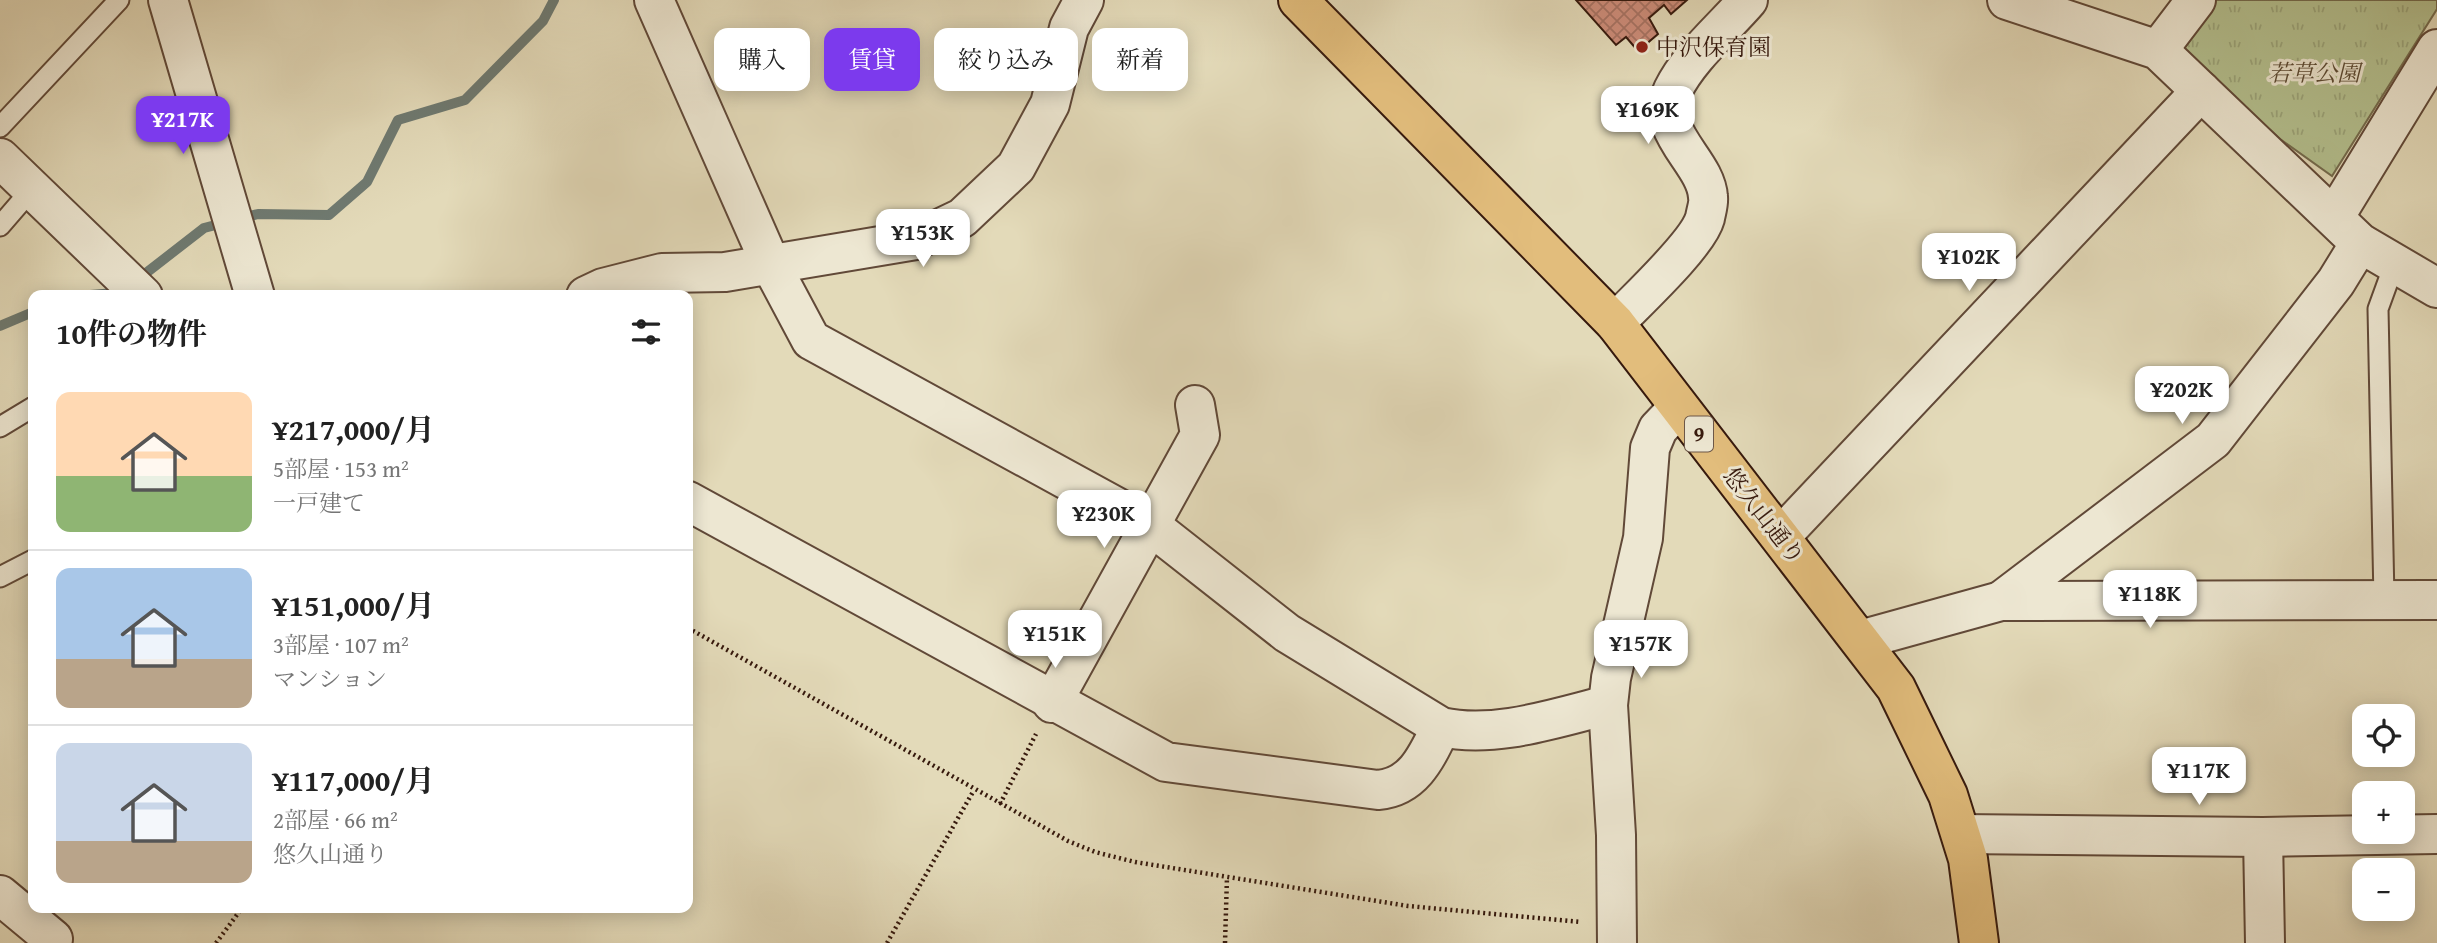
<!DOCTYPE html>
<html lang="ja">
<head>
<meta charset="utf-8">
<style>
  :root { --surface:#fff; --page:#f2f2f2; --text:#222; --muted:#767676; --line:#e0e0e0; --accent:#7c3aed }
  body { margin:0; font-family:"Gentium Book Plus","Noto Serif JP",serif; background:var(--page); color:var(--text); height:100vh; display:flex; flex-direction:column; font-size:26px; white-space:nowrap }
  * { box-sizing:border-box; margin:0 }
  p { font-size:23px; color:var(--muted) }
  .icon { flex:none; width:38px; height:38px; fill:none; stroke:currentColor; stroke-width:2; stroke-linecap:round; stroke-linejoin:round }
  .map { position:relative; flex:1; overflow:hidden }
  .panel { position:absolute; left:28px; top:290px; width:665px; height:623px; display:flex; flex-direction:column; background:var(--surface); border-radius:14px; box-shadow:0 4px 18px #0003 }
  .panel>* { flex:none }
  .hud { position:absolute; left:714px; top:28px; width:665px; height:63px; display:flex; gap:14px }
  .controls { position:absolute; left:2352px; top:704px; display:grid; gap:14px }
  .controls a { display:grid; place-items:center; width:63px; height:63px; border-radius:14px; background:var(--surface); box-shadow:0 4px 18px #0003; font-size:35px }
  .price { position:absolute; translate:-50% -60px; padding:0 16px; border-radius:14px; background:#fff; color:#222; font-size:23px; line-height:46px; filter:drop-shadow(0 2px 4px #0008) }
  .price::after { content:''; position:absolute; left:50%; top:42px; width:21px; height:16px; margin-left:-10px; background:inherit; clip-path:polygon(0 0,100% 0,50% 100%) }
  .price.selected { background:var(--accent); color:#fff }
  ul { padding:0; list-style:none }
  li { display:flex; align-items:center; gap:21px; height:175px; padding:0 28px }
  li+li { border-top:2px solid var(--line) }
  li span { display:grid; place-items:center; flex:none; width:196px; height:140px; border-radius:14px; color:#555 }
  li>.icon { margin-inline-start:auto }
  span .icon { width:84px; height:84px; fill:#fffc; stroke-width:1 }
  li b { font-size:30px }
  h2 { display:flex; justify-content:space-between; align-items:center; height:84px; padding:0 28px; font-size:30px }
  .pill { padding:0 24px; border-radius:14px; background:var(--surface); box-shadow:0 4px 18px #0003; font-size:24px; line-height:63px }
  .pill.selected { background:var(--accent); color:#fff }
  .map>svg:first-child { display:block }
  .grass { fill:url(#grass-tufts); stroke:#756c4e; stroke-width:2 }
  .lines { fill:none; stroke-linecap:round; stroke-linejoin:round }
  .stream { stroke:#6f7a71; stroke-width:10 }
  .building { fill:url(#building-cross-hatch); stroke:#36190d; stroke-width:2 }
  .lane-casing { stroke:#614938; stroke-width:23 }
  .street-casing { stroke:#614938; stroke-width:42 }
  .primary-casing { stroke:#36190d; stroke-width:42 }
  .path { stroke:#36190d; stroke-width:4.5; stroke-dasharray:2 3.5; stroke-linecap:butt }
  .lane { stroke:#ede7d2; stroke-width:19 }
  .street { stroke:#ede7d2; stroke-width:38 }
  .primary { stroke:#e2bd7c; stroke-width:38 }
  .poi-dot { fill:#8f2418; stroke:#ede7d2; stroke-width:2.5 }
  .labels { text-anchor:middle; stroke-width:6; stroke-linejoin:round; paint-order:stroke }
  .shield { fill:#ede7d2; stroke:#6d5748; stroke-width:2 }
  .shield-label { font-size:21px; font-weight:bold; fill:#36190d }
  .poi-label { font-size:23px; fill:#36190d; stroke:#ede7d2; text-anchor:start }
  .park-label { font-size:23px; font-style:italic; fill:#5c4b34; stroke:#ede7d2 }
  .street-label { font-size:23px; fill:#36190d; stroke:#ede7d2 }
</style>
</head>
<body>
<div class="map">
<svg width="2437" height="943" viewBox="0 0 2437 943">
  <defs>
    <pattern id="grass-tufts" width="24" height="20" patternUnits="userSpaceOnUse" patternTransform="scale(1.75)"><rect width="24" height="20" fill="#b4c08f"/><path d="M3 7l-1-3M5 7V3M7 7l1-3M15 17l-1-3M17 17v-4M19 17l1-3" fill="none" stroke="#9ba47a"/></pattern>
    <pattern id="building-cross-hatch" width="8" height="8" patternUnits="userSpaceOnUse" patternTransform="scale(1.75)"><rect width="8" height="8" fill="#cc8c79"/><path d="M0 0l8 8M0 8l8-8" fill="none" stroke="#a67262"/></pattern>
  </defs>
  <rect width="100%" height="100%" fill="#e3dab9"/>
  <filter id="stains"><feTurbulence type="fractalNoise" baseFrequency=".00286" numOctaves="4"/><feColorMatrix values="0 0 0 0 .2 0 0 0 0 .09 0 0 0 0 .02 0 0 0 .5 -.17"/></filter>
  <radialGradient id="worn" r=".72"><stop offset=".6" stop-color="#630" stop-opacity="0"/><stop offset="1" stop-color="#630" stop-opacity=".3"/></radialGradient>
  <path class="grass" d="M 2213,0 L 2437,0 L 2437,9 L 2332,176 L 2280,139 L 2177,45 Z"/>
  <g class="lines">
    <g class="stream">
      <path d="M 137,280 L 204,228 L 258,214 L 329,215 L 367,182 L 398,120 L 465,100 L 543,21 L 554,0"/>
      <path d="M 78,296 L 115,293 L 123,288"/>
      <path d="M 0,326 L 33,312"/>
    </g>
  </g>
  <path class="building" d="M 1576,0 L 1687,0 L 1671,14 L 1664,5 L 1649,18 L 1658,34 L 1638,51 L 1626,37 L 1616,45 Z"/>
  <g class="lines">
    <defs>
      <g id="lane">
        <path d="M 0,127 L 119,0"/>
        <path d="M 0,226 L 32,189"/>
        <path d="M 0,427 L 33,407"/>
        <path d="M 0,577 L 33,560"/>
        <path d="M 2384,599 L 2378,309 L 2394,265"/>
      </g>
      <g id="street">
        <path d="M 168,0 L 255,296"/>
        <path d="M 654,0 L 771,265 L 811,340 L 1151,526 L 1287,633 L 1441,727 C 1495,739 1555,718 1608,705"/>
        <path d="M 2007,0 L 2158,50 L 2360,243 L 2437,288"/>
        <path d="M 2158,50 L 2196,0"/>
        <path d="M 0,158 L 143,296"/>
        <path d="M 2335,216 L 2437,49"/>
        <path d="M 586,296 L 603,288 L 662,273 L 725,272 L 916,240 L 962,218 L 1016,167 L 1050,104 L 1069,28 L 1084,0"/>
        <path d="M 1615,323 C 1636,301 1698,244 1705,218 C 1706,212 1709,203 1708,197 C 1706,161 1653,132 1673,90 C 1689,57 1724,28 1748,0"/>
        <path d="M 688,501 L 1166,762 L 1378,790 C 1414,787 1427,756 1441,727"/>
        <path d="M 1781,536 L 2201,91"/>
        <path d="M 2001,601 L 2213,440 L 2336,282 L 2360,243"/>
        <path d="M 1860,640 L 2001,601 L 2437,600"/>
        <path d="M 1052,703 L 1200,435 L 1195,405"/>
        <path d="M 1961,834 L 2263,837 L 2437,834"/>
        <path d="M 2263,837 L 2265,943"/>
        <path d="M 0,895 L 53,939"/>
        <path d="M 1617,943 L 1616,835 L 1608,705 L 1611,678 L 1643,538 L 1650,448 L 1658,429 L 1678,408"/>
      </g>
      <path id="primary" d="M 1298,0 L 1615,323 L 1896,688 L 1948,795 L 1968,859 L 1979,943"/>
    </defs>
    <use href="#lane" class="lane-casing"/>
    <use href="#street" class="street-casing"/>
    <use href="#primary" class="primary-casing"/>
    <g class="path">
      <path d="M 688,628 L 1068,841 L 1095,852 L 1135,862 L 1408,906 L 1581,922"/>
      <path d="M 1000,804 L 1036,734"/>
      <path d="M 216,943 L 242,908"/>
      <path d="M 887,943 L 974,790"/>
      <path d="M 1225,943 L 1227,877"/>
    </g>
    <use href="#lane" class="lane"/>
    <use href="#street" class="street"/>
    <use href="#primary" class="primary"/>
  </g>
  <circle class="poi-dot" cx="1642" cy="47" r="7"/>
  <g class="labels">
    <rect class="shield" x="1685" y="416.5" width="28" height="35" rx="5"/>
    <g class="shield-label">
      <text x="1699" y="441">9</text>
    </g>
    <g class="poi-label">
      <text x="1656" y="55">中沢保育園</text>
    </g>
    <g class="park-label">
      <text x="2314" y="81">若草公園</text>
    </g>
    <g class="street-label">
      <text transform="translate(1764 516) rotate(52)" y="8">悠久山通り</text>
    </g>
  </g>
  <rect width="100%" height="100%" filter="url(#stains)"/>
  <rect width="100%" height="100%" fill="url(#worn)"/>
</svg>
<div class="controls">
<a><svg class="icon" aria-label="locate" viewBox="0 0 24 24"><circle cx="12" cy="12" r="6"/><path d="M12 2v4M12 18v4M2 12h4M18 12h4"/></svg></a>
<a>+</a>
<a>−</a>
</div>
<b class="price" style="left:1648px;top:146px">¥169K</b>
<b class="price selected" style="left:183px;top:156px">¥217K</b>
<b class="price" style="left:923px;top:269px">¥153K</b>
<b class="price" style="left:1969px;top:293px">¥102K</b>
<b class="price" style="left:2182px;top:426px">¥202K</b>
<b class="price" style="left:1104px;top:550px">¥230K</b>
<b class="price" style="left:2150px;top:630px">¥118K</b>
<b class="price" style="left:1055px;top:670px">¥151K</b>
<b class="price" style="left:1641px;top:680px">¥157K</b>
<b class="price" style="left:2199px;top:807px">¥117K</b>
<div class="hud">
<a class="pill">購入</a>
<a class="pill selected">賃貸</a>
<a class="pill">絞り込み</a>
<a class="pill">新着</a>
</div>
<section class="panel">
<h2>10件の物件<svg class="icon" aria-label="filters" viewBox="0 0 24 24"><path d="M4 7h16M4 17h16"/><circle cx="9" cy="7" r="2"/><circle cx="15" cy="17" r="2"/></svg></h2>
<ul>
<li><span style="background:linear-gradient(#ffd9b3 60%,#8fb573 0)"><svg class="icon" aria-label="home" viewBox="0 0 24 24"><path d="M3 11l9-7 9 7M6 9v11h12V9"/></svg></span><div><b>¥217,000/月</b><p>5部屋 · 153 m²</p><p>一戸建て</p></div></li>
<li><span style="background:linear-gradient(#a9c7e8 65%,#b9a48a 0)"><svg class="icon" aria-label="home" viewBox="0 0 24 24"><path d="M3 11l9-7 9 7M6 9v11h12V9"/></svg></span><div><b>¥151,000/月</b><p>3部屋 · 107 m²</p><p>マンション</p></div></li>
<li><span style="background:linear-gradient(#c9d6e8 70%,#b9a48a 0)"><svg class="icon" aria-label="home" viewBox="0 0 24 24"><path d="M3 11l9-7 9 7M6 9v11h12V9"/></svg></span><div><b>¥117,000/月</b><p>2部屋 · 66 m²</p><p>悠久山通り</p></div></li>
</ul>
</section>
</div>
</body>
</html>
